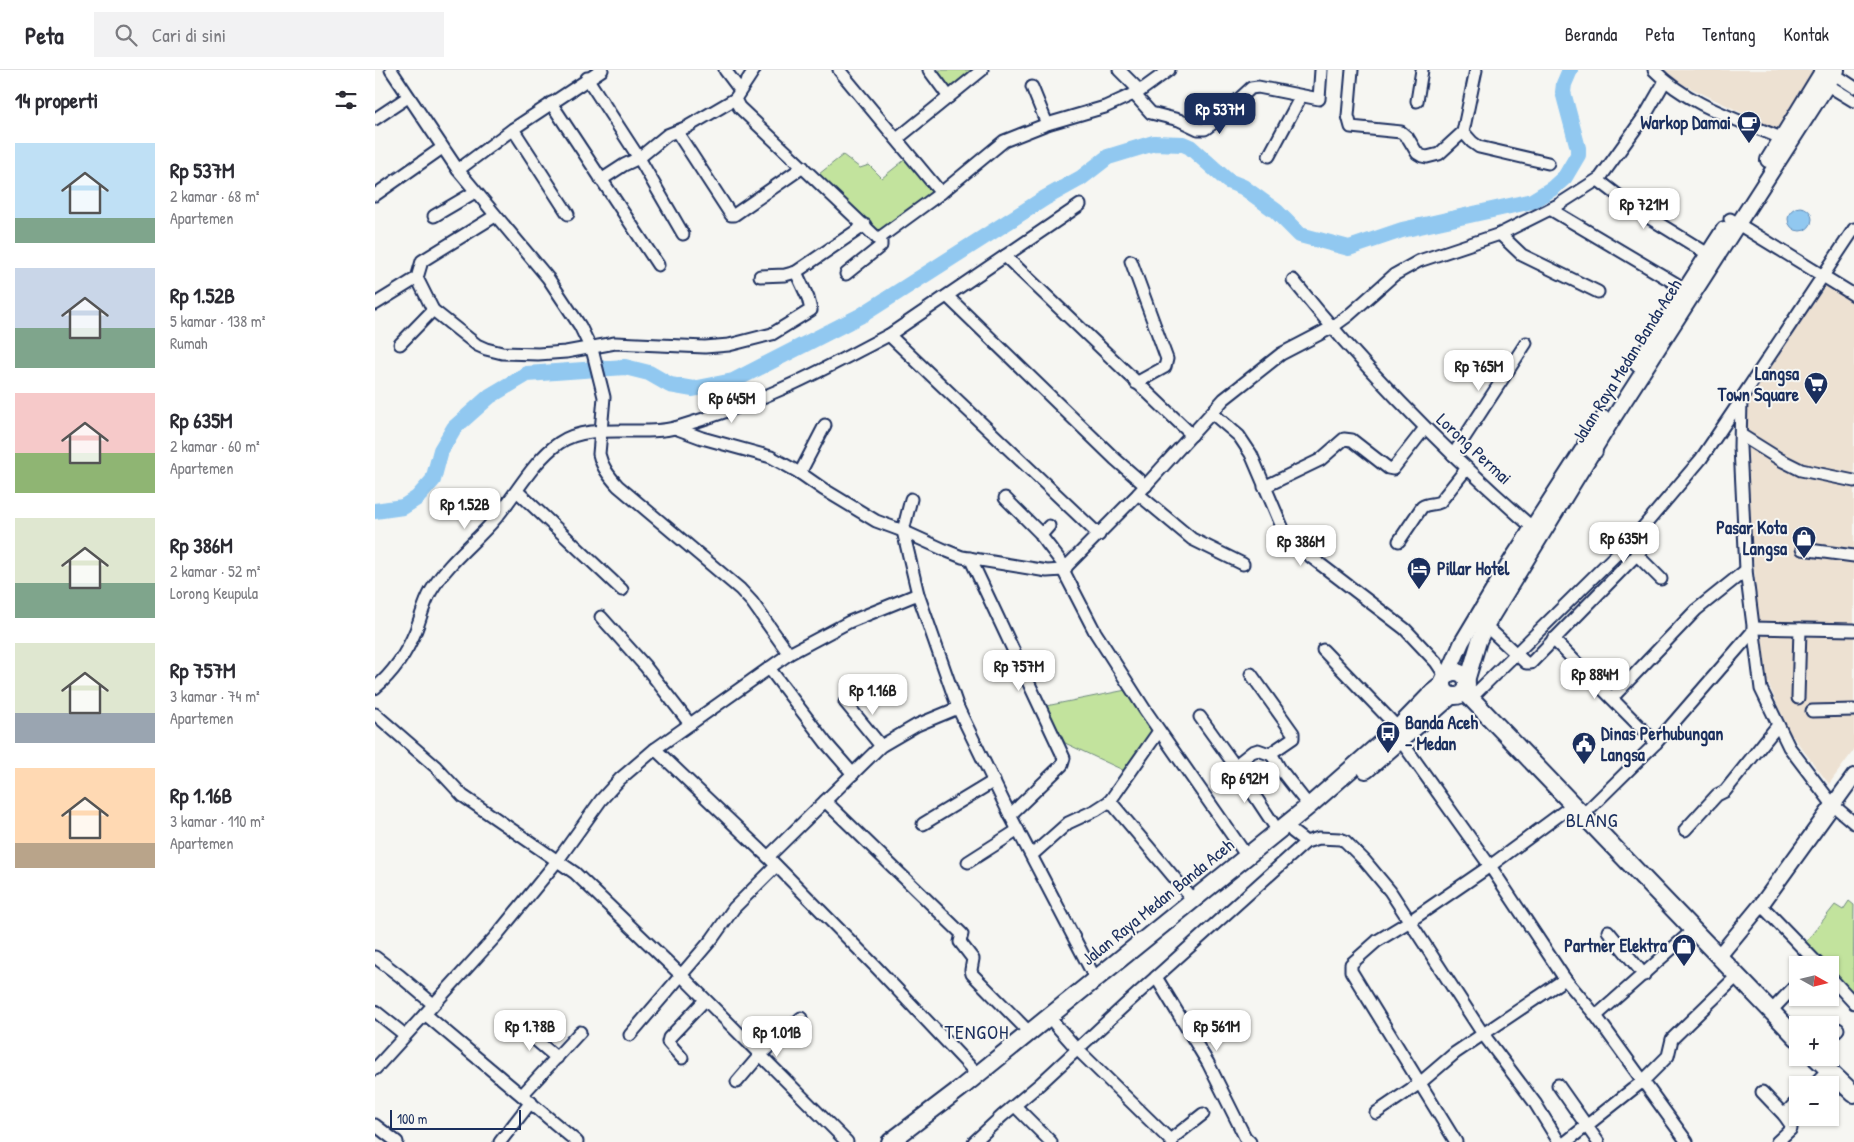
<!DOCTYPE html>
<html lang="id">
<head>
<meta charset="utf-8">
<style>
  :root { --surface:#fff; --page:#f2f2f3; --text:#2b2b33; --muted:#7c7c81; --line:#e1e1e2; --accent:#1b2f5e }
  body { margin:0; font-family:"Patrick Hand",sans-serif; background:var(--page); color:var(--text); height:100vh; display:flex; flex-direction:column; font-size:19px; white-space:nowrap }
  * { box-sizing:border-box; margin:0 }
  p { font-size:16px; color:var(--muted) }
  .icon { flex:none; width:28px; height:28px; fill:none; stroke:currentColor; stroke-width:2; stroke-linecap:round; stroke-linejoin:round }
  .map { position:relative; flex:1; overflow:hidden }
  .side { display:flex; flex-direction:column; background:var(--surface); width:375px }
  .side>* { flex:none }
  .needle { width:32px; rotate:98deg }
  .controls { position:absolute; left:1414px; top:886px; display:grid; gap:10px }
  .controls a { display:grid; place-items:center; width:50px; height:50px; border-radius:0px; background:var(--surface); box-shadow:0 1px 4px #0004; font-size:25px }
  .scale { position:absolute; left:15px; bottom:12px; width:131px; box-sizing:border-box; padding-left:5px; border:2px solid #1b2f5e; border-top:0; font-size:14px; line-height:18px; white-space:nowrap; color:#1b2f5e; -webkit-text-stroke:4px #f6f6f2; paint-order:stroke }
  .price { position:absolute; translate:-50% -42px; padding:0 11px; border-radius:10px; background:#fff; color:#222; font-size:16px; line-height:32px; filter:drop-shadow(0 1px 2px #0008) }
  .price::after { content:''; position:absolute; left:50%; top:30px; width:15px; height:11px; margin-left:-8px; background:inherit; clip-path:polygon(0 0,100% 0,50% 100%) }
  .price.active { background:var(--accent); color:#fff }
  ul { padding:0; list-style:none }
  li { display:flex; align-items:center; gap:15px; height:125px; padding:0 15px }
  li span { display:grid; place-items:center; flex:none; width:140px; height:100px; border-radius:0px; color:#555 }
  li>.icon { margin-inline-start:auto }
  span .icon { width:60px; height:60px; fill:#fffc; stroke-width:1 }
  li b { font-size:21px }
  h2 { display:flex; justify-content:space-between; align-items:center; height:60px; padding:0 15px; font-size:21px }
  header { display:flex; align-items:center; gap:30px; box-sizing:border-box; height:70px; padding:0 25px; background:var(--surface); border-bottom:1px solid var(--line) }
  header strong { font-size:24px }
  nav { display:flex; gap:28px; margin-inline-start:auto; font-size:18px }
  .search { width:350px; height:45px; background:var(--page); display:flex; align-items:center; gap:12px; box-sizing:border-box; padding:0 18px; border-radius:0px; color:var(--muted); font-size:19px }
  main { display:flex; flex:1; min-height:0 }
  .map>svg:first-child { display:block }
  .built { fill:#ede1d2 }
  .green { fill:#c2e39d; stroke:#6e897e }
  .water { fill:#91c8f0; stroke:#628bb6 }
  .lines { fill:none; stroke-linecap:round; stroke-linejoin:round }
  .river { stroke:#91c8f0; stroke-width:16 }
  .minor-casing { stroke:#1b2f5e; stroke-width:15 }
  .major-casing { stroke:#1b2f5e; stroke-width:18 }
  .highway-casing { stroke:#1b2f5e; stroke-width:20 }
  .minor { stroke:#f6f6f2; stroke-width:11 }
  .major { stroke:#f6f6f2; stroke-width:14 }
  .highway { stroke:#f6f6f2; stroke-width:16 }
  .labels { text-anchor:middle; stroke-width:4; stroke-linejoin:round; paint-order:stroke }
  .poi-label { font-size:18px; font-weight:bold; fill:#1b2f5e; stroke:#f6f6f2; text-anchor:end }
  .street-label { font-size:18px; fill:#1b2f5e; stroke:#f6f6f2 }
  .quarter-label { font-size:20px; letter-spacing:1px; fill:#1b2f5e; stroke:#f6f6f2 }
</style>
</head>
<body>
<header>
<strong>Peta</strong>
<div class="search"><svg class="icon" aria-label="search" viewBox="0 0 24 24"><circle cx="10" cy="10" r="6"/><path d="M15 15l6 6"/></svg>Cari di sini</div>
<nav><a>Beranda</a><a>Peta</a><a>Tentang</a><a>Kontak</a></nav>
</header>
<main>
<section class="side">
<h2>14 properti<svg class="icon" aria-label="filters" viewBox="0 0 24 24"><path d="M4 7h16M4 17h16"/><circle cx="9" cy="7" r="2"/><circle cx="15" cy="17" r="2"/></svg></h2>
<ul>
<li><span style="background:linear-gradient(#bfe0f5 75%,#7fa58c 0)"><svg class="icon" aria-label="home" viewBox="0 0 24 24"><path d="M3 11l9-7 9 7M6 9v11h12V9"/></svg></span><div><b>Rp 537M</b><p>2 kamar · 68 m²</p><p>Apartemen</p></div></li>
<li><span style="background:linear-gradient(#c9d6e8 60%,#7fa58c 0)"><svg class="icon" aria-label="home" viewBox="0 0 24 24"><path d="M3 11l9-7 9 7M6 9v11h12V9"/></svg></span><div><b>Rp 1.52B</b><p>5 kamar · 138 m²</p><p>Rumah</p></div></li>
<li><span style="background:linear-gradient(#f6c9c9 60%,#8fb573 0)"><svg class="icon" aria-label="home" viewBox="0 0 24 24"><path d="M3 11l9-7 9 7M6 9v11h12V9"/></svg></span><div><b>Rp 635M</b><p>2 kamar · 60 m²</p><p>Apartemen</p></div></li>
<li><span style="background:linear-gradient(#dfe7d0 65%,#7fa58c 0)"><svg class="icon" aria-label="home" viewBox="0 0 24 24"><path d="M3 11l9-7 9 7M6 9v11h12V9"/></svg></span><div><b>Rp 386M</b><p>2 kamar · 52 m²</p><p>Lorong Keupula</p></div></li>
<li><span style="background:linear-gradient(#dfe7d0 70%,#9aa5b1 0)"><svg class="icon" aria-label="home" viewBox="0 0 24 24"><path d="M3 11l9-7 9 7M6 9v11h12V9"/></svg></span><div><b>Rp 757M</b><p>3 kamar · 74 m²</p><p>Apartemen</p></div></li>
<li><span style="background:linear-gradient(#ffd9b3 75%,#b9a48a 0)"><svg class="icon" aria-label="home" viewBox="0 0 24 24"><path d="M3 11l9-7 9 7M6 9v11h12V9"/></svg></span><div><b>Rp 1.16B</b><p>3 kamar · 110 m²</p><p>Apartemen</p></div></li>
</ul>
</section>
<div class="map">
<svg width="1479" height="1072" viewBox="0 0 1479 1072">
  <rect width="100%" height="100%" fill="#f6f6f2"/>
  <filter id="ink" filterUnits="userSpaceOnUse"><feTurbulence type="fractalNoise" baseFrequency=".02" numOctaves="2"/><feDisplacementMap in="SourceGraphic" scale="10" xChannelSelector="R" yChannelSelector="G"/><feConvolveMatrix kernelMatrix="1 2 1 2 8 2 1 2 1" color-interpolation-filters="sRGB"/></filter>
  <g filter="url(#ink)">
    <g class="built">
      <path d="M 1290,0 L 1441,0 L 1405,61 L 1303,12 Z"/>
      <path d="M 1452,213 L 1479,233 L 1479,680 L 1454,714 L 1415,663 L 1389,604 L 1367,373 L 1370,333 Z"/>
    </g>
    <g class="green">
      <path d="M 560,0 L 602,0 L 576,20 Z"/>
      <path d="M 468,85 L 485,98 L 494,95 L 507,108 L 532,88 L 561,122 L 505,162 L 444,104 Z"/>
      <path d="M 751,620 L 778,659 L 750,701 L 690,673 L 671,636 Z"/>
      <path d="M 1474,831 L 1479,835 L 1478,926 L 1455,900 L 1455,895 L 1450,895 L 1430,873 L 1460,835 L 1468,840 Z"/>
    </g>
    <circle class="water" cx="1425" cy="149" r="12"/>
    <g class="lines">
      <path class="river" d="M 0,441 L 28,437 L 42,428 L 58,410 L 66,380 L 79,358 L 115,326 L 152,304 L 250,297 L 274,303 L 295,315 L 318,319 L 358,311 L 487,245 L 670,128 L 706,108 L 733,87 L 779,73 L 808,74 L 815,77 L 853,111 L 868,117 L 901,141 L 925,165 L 974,178 L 1027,160 L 1157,131 L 1178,118 L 1190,107 L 1203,85 L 1203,78 L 1188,22 L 1189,14 L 1195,0"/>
      <defs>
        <g id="minor">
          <path d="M 16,0 L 83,100 L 173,208 L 205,256 L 218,283 L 229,327 L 224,384 C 227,397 234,406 243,416 L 365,519 L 377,532 L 414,584"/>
          <path d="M 350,0 L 365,20"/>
          <path d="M 379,0 L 360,29 L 364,37 L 503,169 L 566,123 L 629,71 L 672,54 L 730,37 L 765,21 L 794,0"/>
          <path d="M 464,0 L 566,123"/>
          <path d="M 554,0 L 574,27"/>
          <path d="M 744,0 L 765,21"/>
          <path d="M 977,0 L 973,46 L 976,57 L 1026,62 L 1033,68 L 1042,83 L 1047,86 L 1052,87 L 1064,84 L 1088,62 L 1101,0"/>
          <path d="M 1279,0 C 1313,35 1361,49 1406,68"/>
          <path d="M 1453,0 L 1479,17"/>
          <path d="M 212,8 L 264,88 L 308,164"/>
          <path d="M 1446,11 L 1479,31"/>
          <path d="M 657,17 L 672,54"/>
          <path d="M 759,24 L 776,43 L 804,50 L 823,59 L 830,59 L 837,54 L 876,18 L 883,17 L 944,29 L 946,0"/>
          <path d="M 1042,31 L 1047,0"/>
          <path d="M 176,33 L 283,195"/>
          <path d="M 0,49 L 33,27"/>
          <path d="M 138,59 L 193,144"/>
          <path d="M 302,62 L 356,145 L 359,145 L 428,97"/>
          <path d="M 1088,62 L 1097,72 L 1104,77 L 1173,93"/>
          <path d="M 522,69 L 607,0"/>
          <path d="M 894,86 L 926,26"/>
          <path d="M 83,100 L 138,59 L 227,0"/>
          <path d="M 226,110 L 249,95 L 264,88 L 292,65 L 312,57 L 360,29"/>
          <path d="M 1223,110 L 1265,142 L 1333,184"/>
          <path d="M 0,125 L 67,78"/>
          <path d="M 705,135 L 514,265 L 724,465"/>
          <path d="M 1175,139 L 1310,219"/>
          <path d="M 59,146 L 100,122"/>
          <path d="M 120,146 L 47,191 L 42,208 L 58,240 L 102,275 L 111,279 L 127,283 L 163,284 L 191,282 L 240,273 L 330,277 L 354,275 L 397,264 L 436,240 L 433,228 L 421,202"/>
          <path d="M 1355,149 L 1479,225"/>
          <path d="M 1479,159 L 1366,329 L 1365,377 L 1371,500 L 1386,619 L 1414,677 L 1458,735 L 1479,753"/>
          <path d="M 1125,164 L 1147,185 L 1223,222"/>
          <path d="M 630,186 L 817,365"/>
          <path d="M 756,191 L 792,289 L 790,297 L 761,313"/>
          <path d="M 471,204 L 506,176 L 506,172 L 503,169"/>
          <path d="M 385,206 L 410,205 L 421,202 L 490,155"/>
          <path d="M 918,210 C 990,300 1071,382 1158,458"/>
          <path d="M 572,226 L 740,389 L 771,416"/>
          <path d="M 0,234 L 42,208"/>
          <path d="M 25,274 L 58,240"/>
          <path d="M 837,343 L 864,366 L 876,384 L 911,466 L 915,471 L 1030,559 L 1061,592 L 1071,607"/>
          <path d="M 300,358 L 327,368 L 396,387 L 425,403 L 448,419 L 501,451 L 528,461 L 572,481 L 587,487 L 672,501 L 688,500 L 763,424 L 849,329 L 906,284 L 956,258 L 974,245 L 1019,205 L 1044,191 L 1125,164 L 1183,135 L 1225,108 L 1271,44 L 1290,11"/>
          <path d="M 1366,365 L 1406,390 L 1426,400 L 1479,411"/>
          <path d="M 1078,385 L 1151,273"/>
          <path d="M 425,403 L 450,355"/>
          <path d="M 889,417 L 945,390 L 969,369 L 977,370 L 1013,398 L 1018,399 L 1050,358"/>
          <path d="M 142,421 L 247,520"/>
          <path d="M 763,424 L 817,469 L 868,494"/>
          <path d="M 630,428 L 667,465"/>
          <path d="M 536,429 L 528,461 L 543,524 L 583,638 L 635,745 L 720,908"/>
          <path d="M 674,456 L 667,464 L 667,467 L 691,498"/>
          <path d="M 1024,471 L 1047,437 C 1053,433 1059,435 1065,432 L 1092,398"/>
          <path d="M 1427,479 L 1479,486"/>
          <path d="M 1261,484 L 1286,509"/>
          <path d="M 595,488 L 689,688 L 687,695 L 635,745"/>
          <path d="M 688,500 L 720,562 L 770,640 L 871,785"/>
          <path d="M 226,547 L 270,596 L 315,654"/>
          <path d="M 1111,556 L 1151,593 L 1156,593 L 1272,474 L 1272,468 L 1264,462"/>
          <path d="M 1378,558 L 1479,560"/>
          <path d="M 1178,569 L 1281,673"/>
          <path d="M 948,580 L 1023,658"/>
          <path d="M 394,598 L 451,673 L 478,704"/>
          <path d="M 876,604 L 918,663 L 918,668 L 899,681 L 897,685 L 905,699 L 934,736"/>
          <path d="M 0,618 C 18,603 32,582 41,560 C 46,547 49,533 56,521 C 73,492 100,473 121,448 C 141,424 159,390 184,373 C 216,351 267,368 303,357 C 337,347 370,335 402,321 C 440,305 477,284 514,265"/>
          <path d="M 1096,628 L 1264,462 L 1326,389 L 1366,330"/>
          <path d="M 1237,628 L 1321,540 L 1371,500"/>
          <path d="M 1423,628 L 1425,559"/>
          <path d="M 470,632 L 506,676"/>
          <path d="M 1437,641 L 1479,640"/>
          <path d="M 0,644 L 61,697 L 88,726 L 200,803 L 306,905 L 472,1072"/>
          <path d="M 825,647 L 858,693 L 862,694 L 877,682 L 883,680 L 897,685"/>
          <path d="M 784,661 L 735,731 L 818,830"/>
          <path d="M 1026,671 L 1115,796 L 1190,909 L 1221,946 L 1312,1072"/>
          <path d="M 280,679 L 393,787 L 501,897 L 602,1004"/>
          <path d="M 858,693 L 903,761"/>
          <path d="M 450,731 L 587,864 L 585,872 L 598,889 L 596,900 L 597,904 L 654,962"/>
          <path d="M 1209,744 L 1281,673 L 1378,561"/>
          <path d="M 912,753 L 918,762 L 931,772 L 944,768 L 965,769 L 970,771 L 990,791 L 1015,821 L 1108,964 L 1160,1033 L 1184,1072"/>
          <path d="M 548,754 L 619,711"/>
          <path d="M 1310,760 L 1342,725 L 1350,721 L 1403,655"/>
          <path d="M 657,785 L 693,753 L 721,740 L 735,731"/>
          <path d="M 393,787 L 506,676 L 542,655 L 583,638"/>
          <path d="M 593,792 L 643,760"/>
          <path d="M 1386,835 L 1444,895"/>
          <path d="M 1233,861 L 1269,905"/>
          <path d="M 0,887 L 25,906 L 58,934"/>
          <path d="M 781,907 L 833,993 L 870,1067 L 875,1072"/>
          <path d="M 1455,907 L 1479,933"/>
          <path d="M 1397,940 L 1422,914"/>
          <path d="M 0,941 L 30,965"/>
          <path d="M 50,944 L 202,1072"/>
          <path d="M 1221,946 L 1318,860"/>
          <path d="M 680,954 L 702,979 L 797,1072"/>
          <path d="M 144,956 L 182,988"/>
          <path d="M 255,965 L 337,869 L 359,838 L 401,796"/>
          <path d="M 1455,967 L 1463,959"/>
          <path d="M 307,988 L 293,972 L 294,968 L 330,930"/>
          <path d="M 0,999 L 121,866 L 183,790 L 226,730 L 245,709 L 280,679 L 414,584 L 474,552 L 543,524"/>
          <path d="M 362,1012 L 385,985 L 426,948"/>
          <path d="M 1183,1015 L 1223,1072"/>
          <path d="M 1438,1015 L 1453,1000"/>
          <path d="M 1387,1022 L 1409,1045"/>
          <path d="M 147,1025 L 205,962"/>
          <path d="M 640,1036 L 676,1072"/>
          <path d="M 1001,1043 L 1045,1013 L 1080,983 L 1190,909"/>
          <path d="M 0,1055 L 22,1072"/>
          <path d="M 795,1070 L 828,1044"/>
          <path d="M 125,1072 L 156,1032"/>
          <path d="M 599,1072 L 627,1046 L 665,1014 L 750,935 L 931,772"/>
          <path d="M 1081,1072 L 976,901 L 976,894 L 1002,871 L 1035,851 L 1115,796 L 1199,734"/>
          <path d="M 1191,1072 L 1268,1011 L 1293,986 L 1297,969 L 1362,906"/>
          <path d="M 1402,1072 L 1416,1059 L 1416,1055 L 1409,1045 L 1422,1031"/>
        </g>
        <g id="major">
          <path d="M 1393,90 L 1448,0"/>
          <path d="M 1262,294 L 1349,159"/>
          <path d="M 1073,604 L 1087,572 L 1135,492 L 1228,348"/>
          <path d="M 1092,611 L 1104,571 L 1111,556 L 1239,347 L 1462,0"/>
          <path d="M 1344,886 L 1386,835 L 1479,706"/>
        </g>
        <g id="highway">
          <path d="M 1211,374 L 1219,381"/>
          <circle cx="1080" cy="614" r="12"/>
          <path d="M 1090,622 L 1422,968"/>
          <path d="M 991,700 L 1076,626"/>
          <path d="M 1441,988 L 1479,1024"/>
          <path d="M 515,1072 L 586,1018 L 934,736 L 1023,658 L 1057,623 L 1068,614"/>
        </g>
      </defs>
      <use href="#minor" class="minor-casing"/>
      <use href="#major" class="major-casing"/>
      <use href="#highway" class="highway-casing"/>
      <use href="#minor" class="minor"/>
      <use href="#major" class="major"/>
      <use href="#highway" class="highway"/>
    </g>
  </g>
  <defs>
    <symbol id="cafe-pin" viewBox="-11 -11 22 30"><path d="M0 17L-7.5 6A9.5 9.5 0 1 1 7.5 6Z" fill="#1b2f5e" stroke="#f6f6f2"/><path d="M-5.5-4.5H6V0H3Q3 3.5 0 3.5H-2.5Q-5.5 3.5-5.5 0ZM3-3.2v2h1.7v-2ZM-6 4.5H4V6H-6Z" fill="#fff"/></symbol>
    <symbol id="supermarket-pin" viewBox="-11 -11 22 30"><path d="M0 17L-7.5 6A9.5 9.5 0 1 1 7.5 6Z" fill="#1b2f5e" stroke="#f6f6f2"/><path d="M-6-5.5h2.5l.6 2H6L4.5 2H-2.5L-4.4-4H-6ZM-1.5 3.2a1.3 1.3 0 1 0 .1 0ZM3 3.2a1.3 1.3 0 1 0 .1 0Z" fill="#fff"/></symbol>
    <symbol id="shop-pin" viewBox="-11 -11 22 30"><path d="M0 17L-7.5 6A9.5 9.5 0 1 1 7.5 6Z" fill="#1b2f5e" stroke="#f6f6f2"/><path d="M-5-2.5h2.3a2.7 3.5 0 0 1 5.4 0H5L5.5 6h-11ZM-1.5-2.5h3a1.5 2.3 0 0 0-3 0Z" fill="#fff"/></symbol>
    <symbol id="hotel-pin" viewBox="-11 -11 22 30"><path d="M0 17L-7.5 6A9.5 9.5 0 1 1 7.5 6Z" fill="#1b2f5e" stroke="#f6f6f2"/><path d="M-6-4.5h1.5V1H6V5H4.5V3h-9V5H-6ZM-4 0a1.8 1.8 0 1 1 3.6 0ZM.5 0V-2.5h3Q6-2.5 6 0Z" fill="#fff"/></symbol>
    <symbol id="bus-pin" viewBox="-11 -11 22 30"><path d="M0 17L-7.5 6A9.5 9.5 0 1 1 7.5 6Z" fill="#1b2f5e" stroke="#f6f6f2"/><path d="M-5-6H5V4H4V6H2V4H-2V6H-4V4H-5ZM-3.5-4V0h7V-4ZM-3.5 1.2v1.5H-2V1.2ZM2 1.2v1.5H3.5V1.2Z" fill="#fff"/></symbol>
    <symbol id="civic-pin" viewBox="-11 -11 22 30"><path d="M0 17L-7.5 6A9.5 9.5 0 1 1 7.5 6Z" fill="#1b2f5e" stroke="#f6f6f2"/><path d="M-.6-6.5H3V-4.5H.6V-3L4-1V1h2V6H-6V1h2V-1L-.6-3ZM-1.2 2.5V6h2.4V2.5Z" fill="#fff"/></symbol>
  </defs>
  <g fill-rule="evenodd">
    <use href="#cafe-pin" x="1360" y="39" width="28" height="38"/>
    <use href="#supermarket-pin" x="1427" y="300" width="28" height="38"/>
    <use href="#shop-pin" x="1415" y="454" width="28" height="38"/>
    <use href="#hotel-pin" x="1030" y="485" width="28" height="38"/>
    <use href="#bus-pin" x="999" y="649" width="28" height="38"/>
    <use href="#civic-pin" x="1195" y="660" width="28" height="38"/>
    <use href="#shop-pin" x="1295" y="862" width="28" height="38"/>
  </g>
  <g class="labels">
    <g class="poi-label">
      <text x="1356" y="59">Warkop Damai</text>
      <text x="1424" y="310">Langsa<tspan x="1424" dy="21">Town Square</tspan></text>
      <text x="1412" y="464">Pasar Kota<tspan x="1412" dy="21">Langsa</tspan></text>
      <text x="1062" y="505" text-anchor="start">Pillar Hotel</text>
      <text x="1030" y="659" text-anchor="start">Banda Aceh<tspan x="1030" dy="21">- Medan</tspan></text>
      <text x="1226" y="670" text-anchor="start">Dinas Perhubungan<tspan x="1226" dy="21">Langsa</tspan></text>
      <text x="1292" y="882">Partner Elektra</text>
    </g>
    <g class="street-label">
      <text transform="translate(1252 291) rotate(-58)" y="6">Jalan Raya Medan Banda Aceh</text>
      <text transform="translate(1099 379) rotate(43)" y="6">Lorong Permai</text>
      <text transform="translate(783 832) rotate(-39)" y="6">Jalan Raya Medan Banda Aceh</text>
    </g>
    <g class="quarter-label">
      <text x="1217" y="757">BLANG</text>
      <text x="602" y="969">TENGOH</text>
    </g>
  </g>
</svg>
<div class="controls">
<a><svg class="needle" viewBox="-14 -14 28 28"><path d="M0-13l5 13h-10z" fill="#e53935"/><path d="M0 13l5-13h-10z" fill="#7c7c81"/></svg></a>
<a>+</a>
<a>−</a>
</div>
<div class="scale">100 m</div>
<b class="price active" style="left:845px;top:65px">Rp 537M</b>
<b class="price" style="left:1269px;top:160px">Rp 721M</b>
<b class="price" style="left:1104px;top:322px">Rp 765M</b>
<b class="price" style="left:357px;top:354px">Rp 645M</b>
<b class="price" style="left:90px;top:460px">Rp 1.52B</b>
<b class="price" style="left:1249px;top:494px">Rp 635M</b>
<b class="price" style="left:926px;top:497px">Rp 386M</b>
<b class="price" style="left:644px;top:622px">Rp 757M</b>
<b class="price" style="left:1220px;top:630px">Rp 884M</b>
<b class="price" style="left:498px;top:646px">Rp 1.16B</b>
<b class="price" style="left:870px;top:734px">Rp 692M</b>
<b class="price" style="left:155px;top:982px">Rp 1.78B</b>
<b class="price" style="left:842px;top:982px">Rp 561M</b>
<b class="price" style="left:402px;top:988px">Rp 1.01B</b>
</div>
</main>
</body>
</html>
